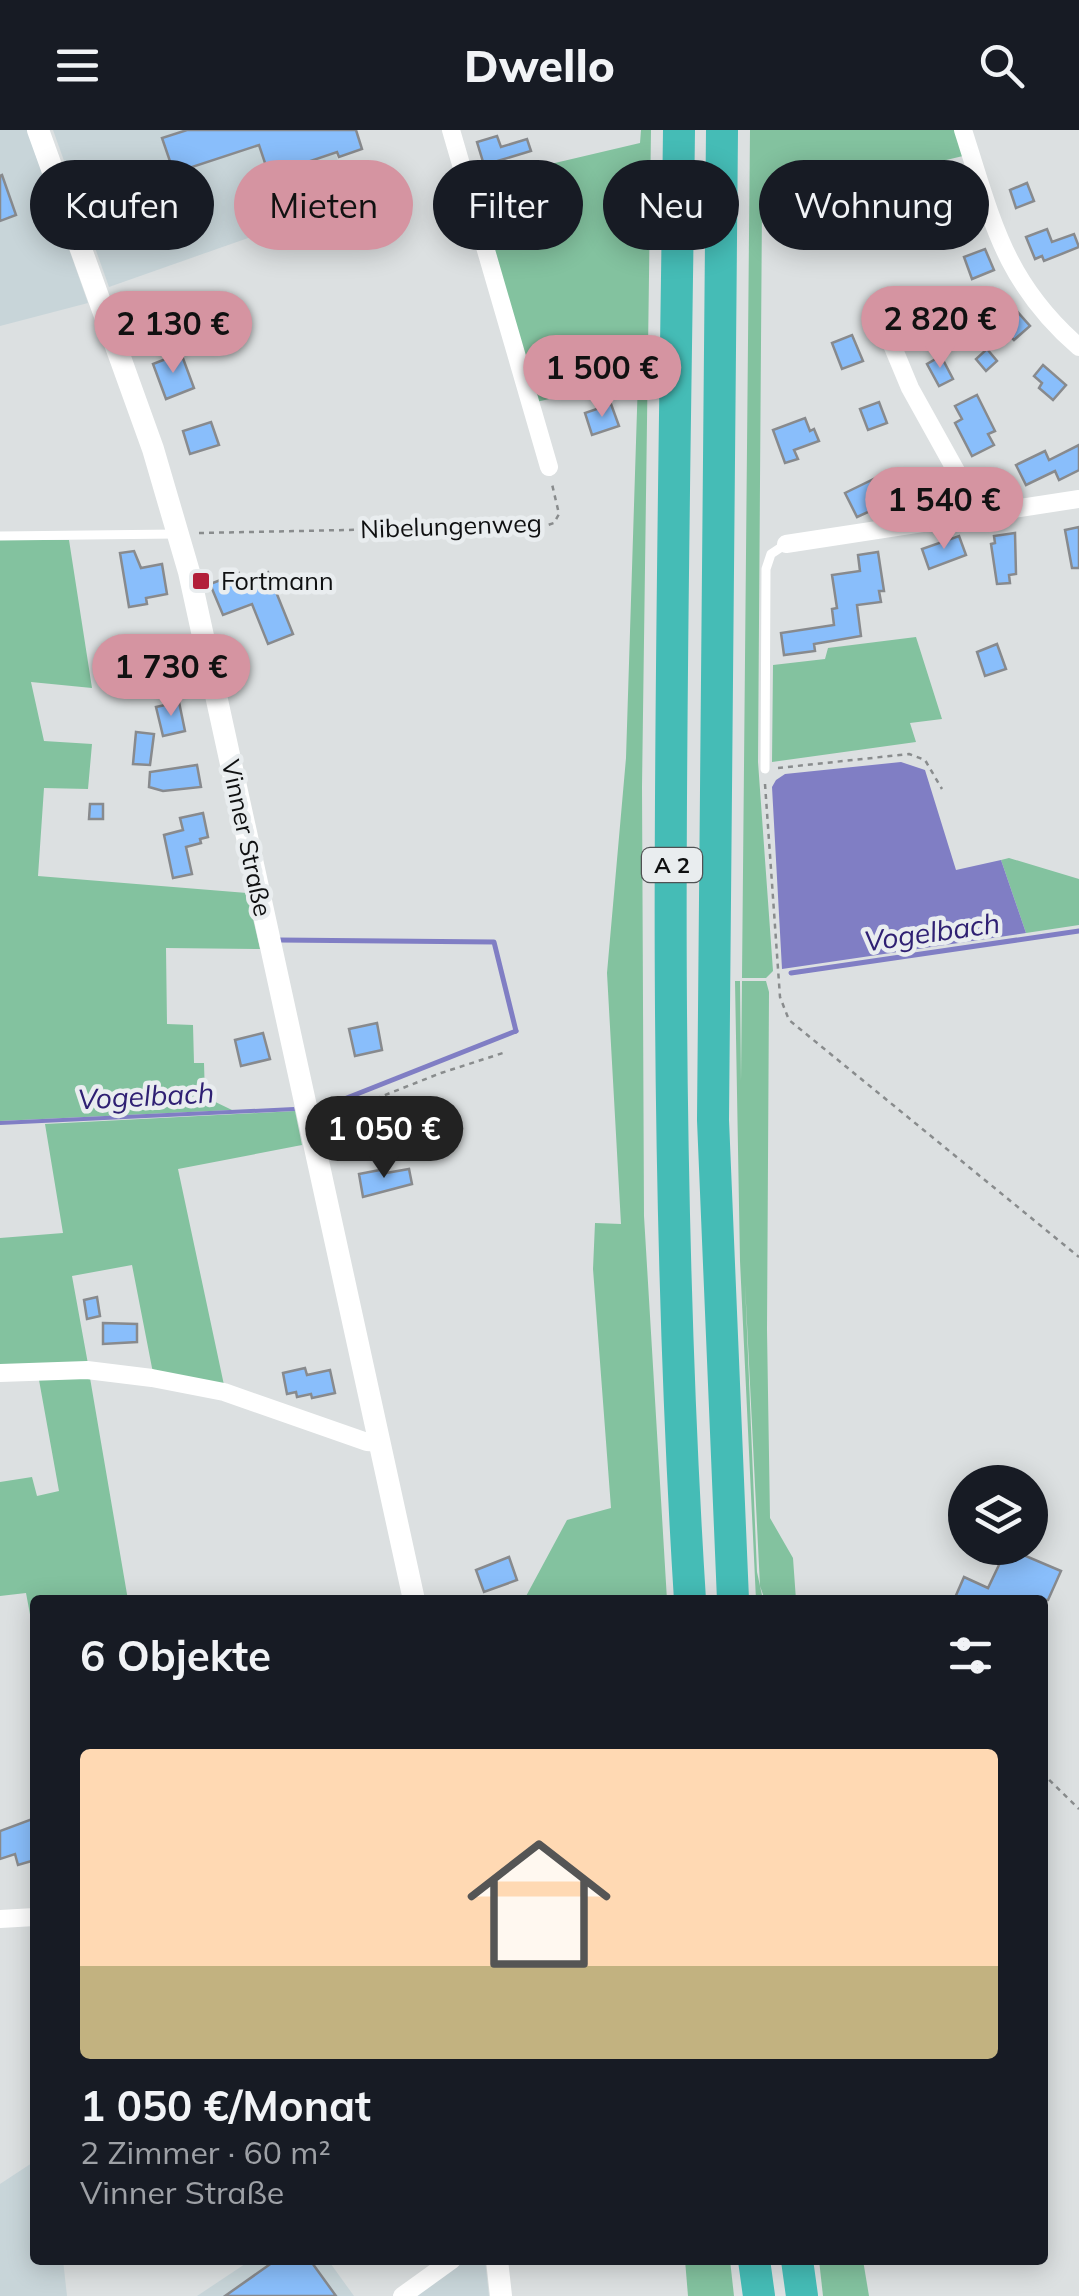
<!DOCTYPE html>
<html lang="de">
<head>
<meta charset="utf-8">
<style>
  :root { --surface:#171b24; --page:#20242c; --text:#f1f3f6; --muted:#9ea1a6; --accent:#d594a1 }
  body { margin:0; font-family:Mulish,sans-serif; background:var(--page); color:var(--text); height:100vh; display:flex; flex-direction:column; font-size:38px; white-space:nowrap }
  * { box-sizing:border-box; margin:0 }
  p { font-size:32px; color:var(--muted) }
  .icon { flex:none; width:55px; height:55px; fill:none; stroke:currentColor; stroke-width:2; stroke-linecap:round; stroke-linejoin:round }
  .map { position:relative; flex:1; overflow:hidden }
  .drawer { position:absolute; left:30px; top:1465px; width:1018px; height:670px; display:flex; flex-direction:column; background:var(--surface); border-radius:10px; box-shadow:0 5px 25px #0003 }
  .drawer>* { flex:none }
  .top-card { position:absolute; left:30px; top:30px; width:1020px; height:90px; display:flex; gap:20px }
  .tools { position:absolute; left:948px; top:1335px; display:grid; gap:20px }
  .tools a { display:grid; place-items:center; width:100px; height:100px; border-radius:50%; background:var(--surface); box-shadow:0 5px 25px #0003; font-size:50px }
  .price { position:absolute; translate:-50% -85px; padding:0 22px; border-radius:35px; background:var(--accent); color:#111; font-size:32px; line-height:65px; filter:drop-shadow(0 2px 5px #0008) }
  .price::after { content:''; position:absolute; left:50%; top:60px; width:30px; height:22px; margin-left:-15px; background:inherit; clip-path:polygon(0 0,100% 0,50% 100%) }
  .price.selected { background:#222; color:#fff }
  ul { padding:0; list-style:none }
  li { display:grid; align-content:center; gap:20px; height:530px; padding:0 50px }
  li span { display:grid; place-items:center; height:310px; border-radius:10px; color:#555 }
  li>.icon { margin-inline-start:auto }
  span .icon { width:180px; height:180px; fill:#fffc; stroke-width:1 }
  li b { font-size:42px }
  h2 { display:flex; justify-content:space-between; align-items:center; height:120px; padding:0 50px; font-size:42px }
  .pill { padding:0 35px; border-radius:45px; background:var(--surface); box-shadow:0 5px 25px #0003; font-size:35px; line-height:90px }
  .pill.selected { background:var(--accent); color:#111 }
  header { display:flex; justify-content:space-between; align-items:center; height:130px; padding:0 50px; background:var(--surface); font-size:45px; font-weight:800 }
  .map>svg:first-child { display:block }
  .built { fill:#c8d5d9 }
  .green { fill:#83c29f }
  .water { fill:#807ec4 }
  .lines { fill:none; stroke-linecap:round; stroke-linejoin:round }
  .stream { stroke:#807ec4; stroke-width:5 }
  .building { fill:#89befb; stroke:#888a8d; stroke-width:2.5 }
  .path { stroke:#898c8d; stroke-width:2.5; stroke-dasharray:5 5; stroke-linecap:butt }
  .service { stroke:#fff; stroke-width:9 }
  .minor { stroke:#fff; stroke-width:18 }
  .tertiary { stroke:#fff; stroke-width:22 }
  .motorway { stroke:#45bcb6; stroke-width:32 }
  .poi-dot { fill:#b21f3a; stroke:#e9edef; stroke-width:4 }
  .labels { text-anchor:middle; stroke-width:9; stroke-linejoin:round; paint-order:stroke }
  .shield { fill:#e9edef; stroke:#505254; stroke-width:2.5 }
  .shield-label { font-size:22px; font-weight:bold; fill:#0f1011 }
  .street-label { font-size:25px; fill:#0f1011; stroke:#e9edef }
  .poi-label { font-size:25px; fill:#0f1011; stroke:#e9edef; text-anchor:start }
  .water-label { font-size:28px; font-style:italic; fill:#2f2073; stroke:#e9edef }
</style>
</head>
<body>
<header><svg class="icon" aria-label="menu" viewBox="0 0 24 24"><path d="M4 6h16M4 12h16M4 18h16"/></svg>Dwello<svg class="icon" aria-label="search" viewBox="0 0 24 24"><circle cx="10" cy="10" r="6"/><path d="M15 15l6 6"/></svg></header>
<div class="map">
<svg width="1079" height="2166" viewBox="0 0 1079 2166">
  <rect width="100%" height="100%" fill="#dce0e1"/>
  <g class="built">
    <path d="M 0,0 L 27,0 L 88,173 L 0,196 Z"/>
    <path d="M 53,0 L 329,0 L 350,72 L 109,157 Z"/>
    <path d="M 35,2031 L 35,2130 L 63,2130 L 67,2166 L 0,2166 L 0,2054 Z"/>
    <path d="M 251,2130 L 328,2130 L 354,2166 L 197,2166 Z"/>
    <path d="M 461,2130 L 485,2130 L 489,2166 L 412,2166 Z"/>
  </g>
  <g class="green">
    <path d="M 641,0 L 651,0 L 642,657 L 644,1086 L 667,1470 L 524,1470 L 567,1390 L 611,1378 L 593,1139 L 595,1093 L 621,1094 L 607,843 L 626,628 L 638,249 L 536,272 L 474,52 L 640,13 Z"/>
    <path d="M 750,0 L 955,0 L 963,26 L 762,74 L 758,632 L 773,841 L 766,848 L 742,848 Z"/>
    <path d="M 0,410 L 69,410 L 92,558 L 31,552 L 44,611 L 92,614 L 88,659 L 44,658 L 38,746 L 247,763 L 260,819 L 166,818 L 167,894 L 193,895 L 194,933 L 204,933 L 205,967 L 232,980 L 0,991 Z"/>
    <path d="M 916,507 L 942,589 L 910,593 L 916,612 L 772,632 L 773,535 L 825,529 L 828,518 Z"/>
    <path d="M 1009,728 L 1079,749 L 1079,795 L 1026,803 L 1001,730 Z"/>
    <path d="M 735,851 L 740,851 L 741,951 L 742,851 L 766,851 L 769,862 L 767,1200 L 770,1388 L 793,1428 L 796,1470 L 765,1470 L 760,1456 L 745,1153 L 757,1442 L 763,1470 L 756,1470 L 740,1131 Z"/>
    <path d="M 295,981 L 302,1015 L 178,1039 L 224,1255 L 153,1243 L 132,1135 L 72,1146 L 88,1234 L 0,1237 L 0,1108 L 63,1103 L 45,994 Z"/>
    <path d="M 90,1248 L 128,1470 L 35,1470 L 35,1511 L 26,1463 L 0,1466 L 0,1352 L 32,1347 L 37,1366 L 59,1361 L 39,1250 Z"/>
    <path d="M 685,2130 L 730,2130 L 734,2166 L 688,2166 Z"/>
    <path d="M 819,2130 L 863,2130 L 869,2166 L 823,2166 Z"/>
  </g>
  <g class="water">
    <path d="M 901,632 L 925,640 L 956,740 L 1001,730 L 1026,803 L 782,839 L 772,657 L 776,650 L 785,644 Z"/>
    <path d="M 294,977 L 295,981 L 0,995 L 0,991 Z"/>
  </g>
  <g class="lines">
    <g class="stream">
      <path d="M 279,810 L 494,812 L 516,901"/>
      <path d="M 791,843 L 1079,801"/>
      <path d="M 319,979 L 516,901"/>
    </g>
  </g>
  <g class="building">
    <path d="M 187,0 L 356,0 L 362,19 L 339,27 L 337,22 L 269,45 L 259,15 L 174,43 L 162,8 Z"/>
    <path d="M 497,6 L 501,17 L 527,9 L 531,21 L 484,35 L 477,12 Z"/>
    <path d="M 950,42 L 963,79 L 931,91 L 918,54 Z"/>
    <path d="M 2,45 L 16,85 L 0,91 L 0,46 Z"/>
    <path d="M 1027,53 L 1034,71 L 1016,78 L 1010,60 Z"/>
    <path d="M 1047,99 L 1052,112 L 1074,104 L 1079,117 L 1044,131 L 1042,126 L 1035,129 L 1026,107 Z"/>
    <path d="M 985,119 L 994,140 L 972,149 L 964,127 Z"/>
    <path d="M 1003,173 L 1011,182 L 1015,179 L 1030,196 L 1014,210 L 1006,202 L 989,217 L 976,201 Z"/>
    <path d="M 852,205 L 863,231 L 842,239 L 832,213 Z"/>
    <path d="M 987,219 L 997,231 L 986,241 L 976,229 Z"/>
    <path d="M 181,223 L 194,258 L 166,269 L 153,234 Z"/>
    <path d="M 941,226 L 953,249 L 939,256 L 927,234 Z"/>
    <path d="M 1043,235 L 1066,255 L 1053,270 L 1039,258 L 1042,253 L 1034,246 Z"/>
    <path d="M 977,265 L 995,301 L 988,304 L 994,315 L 972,326 L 955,293 L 962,289 L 955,276 Z"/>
    <path d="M 879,272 L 887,293 L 868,300 L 860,279 Z"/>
    <path d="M 611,274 L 619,296 L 592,305 L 585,283 Z"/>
    <path d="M 805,288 L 810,301 L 814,299 L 819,311 L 794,320 L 798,329 L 785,333 L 773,300 Z"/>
    <path d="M 211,292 L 219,315 L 190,324 L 183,301 Z"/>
    <path d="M 1079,315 L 1079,340 L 1059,350 L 1055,341 L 1026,355 L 1016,335 L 1045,321 L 1049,330 Z"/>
    <path d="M 941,339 L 946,349 L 938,354 L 943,362 L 921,373 L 917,365 L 910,369 L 905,358 Z"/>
    <path d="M 878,347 L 890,372 L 857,387 L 845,363 Z"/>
    <path d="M 1079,397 L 1079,438 L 1072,438 L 1065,400 Z"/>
    <path d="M 1015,403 L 1016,444 L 1009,445 L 1010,453 L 997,454 L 991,414 L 995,413 L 994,406 Z"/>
    <path d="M 959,406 L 966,425 L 929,439 L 922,419 Z"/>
    <path d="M 134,421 L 141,438 L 162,434 L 167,464 L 146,468 L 147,474 L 129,477 L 120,423 Z"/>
    <path d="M 878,422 L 884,461 L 879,461 L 881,472 L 857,475 L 861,506 L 814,514 L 815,521 L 784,525 L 781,503 L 834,495 L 832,479 L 837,478 L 832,445 L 860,441 L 858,425 Z"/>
    <path d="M 268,442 L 293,504 L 268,514 L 252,474 L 223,485 L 210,454 L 239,443 L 243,452 Z"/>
    <path d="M 997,514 L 1006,539 L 985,546 L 977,522 Z"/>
    <path d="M 179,572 L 185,601 L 163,606 L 156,577 Z"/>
    <path d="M 136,602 L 154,604 L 150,635 L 133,634 Z"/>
    <path d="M 197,635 L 201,657 L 163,661 L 149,657 L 150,642 Z"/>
    <path d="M 90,674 L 103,674 L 103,689 L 89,689 Z"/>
    <path d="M 203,683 L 208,707 L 200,709 L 201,713 L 186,717 L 192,744 L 173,748 L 164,705 L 183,700 L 180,688 Z"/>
    <path d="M 377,893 L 382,920 L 355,926 L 349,899 Z"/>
    <path d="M 263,903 L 270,929 L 241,936 L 235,910 Z"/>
    <path d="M 385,1039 L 386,1043 L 409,1039 L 412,1054 L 363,1067 L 359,1044 Z"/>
    <path d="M 97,1167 L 100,1186 L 87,1189 L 84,1170 Z"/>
    <path d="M 103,1193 L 137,1194 L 137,1212 L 103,1214 Z"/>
    <path d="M 305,1238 L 307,1245 L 330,1240 L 335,1263 L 312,1268 L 311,1264 L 297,1267 L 296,1262 L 287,1264 L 283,1243 Z"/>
    <path d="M 1007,1418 L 1061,1441 L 1048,1470 L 954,1470 L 964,1447 L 988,1458 Z"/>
    <path d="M 509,1427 L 517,1450 L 484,1462 L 476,1440 Z"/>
    <path d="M 35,1688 L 35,1730 L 18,1735 L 15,1724 L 0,1729 L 0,1701 Z"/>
    <path d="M 276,2130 L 310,2130 L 336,2166 L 225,2166 Z"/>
  </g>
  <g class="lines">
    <g class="path">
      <path d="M 199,403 L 545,396 L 554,393 L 559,384 L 552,354"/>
      <path d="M 778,638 L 909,624 L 925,630 L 942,659"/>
      <path d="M 765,654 L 780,867 L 789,890 L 1079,1127"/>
      <path d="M 329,987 L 441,943 L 506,922"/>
      <path d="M 1042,1643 L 1079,1679"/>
    </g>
    <g class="service">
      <path d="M 0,406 L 176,404"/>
      <path d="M 765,639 L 766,439 L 771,424 L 786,414"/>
    </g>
    <g class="minor">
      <path d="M 451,0 L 549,337"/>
      <path d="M 963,0 C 992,90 1004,152 1079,217"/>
      <path d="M 890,210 L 910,258 L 980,384"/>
      <path d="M 786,414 L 1079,369"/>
      <path d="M 0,1243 L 87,1240 L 152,1248 L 224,1262 L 367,1312 L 380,1313"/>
      <path d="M 0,1789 L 35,1787"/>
      <path d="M 402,2166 L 452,2130"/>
    </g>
    <g class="tertiary">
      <path d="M 38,0 L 153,319 L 189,442 L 414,1470"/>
      <path d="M 497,2130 L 501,2166"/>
    </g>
    <g class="motorway">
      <path d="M 679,0 C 673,490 659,981 690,1470"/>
      <path d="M 722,0 L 713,990 L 733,1470"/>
      <path d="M 754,2130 L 759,2166"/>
      <path d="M 797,2130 L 802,2166"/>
    </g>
  </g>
  <rect class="poi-dot" x="191" y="441" width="20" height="20" rx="5"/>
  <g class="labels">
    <rect class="shield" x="642" y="718" width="60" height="34" rx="8"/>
    <g class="shield-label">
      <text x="672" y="743">A 2</text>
    </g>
    <g class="street-label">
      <text transform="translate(451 396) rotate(-2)" y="9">Nibelungenweg</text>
      <text transform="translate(247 708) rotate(78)" y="9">Vinner Straße</text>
    </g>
    <g class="poi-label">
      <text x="221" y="460">Fortmann</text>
    </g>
    <g class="water-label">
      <text transform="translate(932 802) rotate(-8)" y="10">Vogelbach</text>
      <text transform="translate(146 966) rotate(-3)" y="10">Vogelbach</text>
    </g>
  </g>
</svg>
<div class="tools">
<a><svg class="icon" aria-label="layers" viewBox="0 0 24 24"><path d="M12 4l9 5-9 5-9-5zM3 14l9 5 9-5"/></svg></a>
</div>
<b class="price" style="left:940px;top:241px">2 820 €</b>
<b class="price" style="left:173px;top:246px">2 130 €</b>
<b class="price" style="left:602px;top:290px">1 500 €</b>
<b class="price" style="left:944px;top:422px">1 540 €</b>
<b class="price" style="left:171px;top:589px">1 730 €</b>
<b class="price selected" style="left:384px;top:1051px">1 050 €</b>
<div class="top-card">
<a class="pill">Kaufen</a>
<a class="pill selected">Mieten</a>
<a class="pill">Filter</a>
<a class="pill">Neu</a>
<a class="pill">Wohnung</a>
</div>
<section class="drawer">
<h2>6 Objekte<svg class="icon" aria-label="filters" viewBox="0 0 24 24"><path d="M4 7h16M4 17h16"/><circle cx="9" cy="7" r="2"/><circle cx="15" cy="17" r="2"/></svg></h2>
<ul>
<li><span style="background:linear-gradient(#ffd9b3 70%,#c2b280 0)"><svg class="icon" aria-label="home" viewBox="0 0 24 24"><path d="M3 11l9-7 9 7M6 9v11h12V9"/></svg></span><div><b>1 050 €/Monat</b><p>2 Zimmer · 60 m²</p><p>Vinner Straße</p></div></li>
</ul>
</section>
</div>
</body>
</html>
